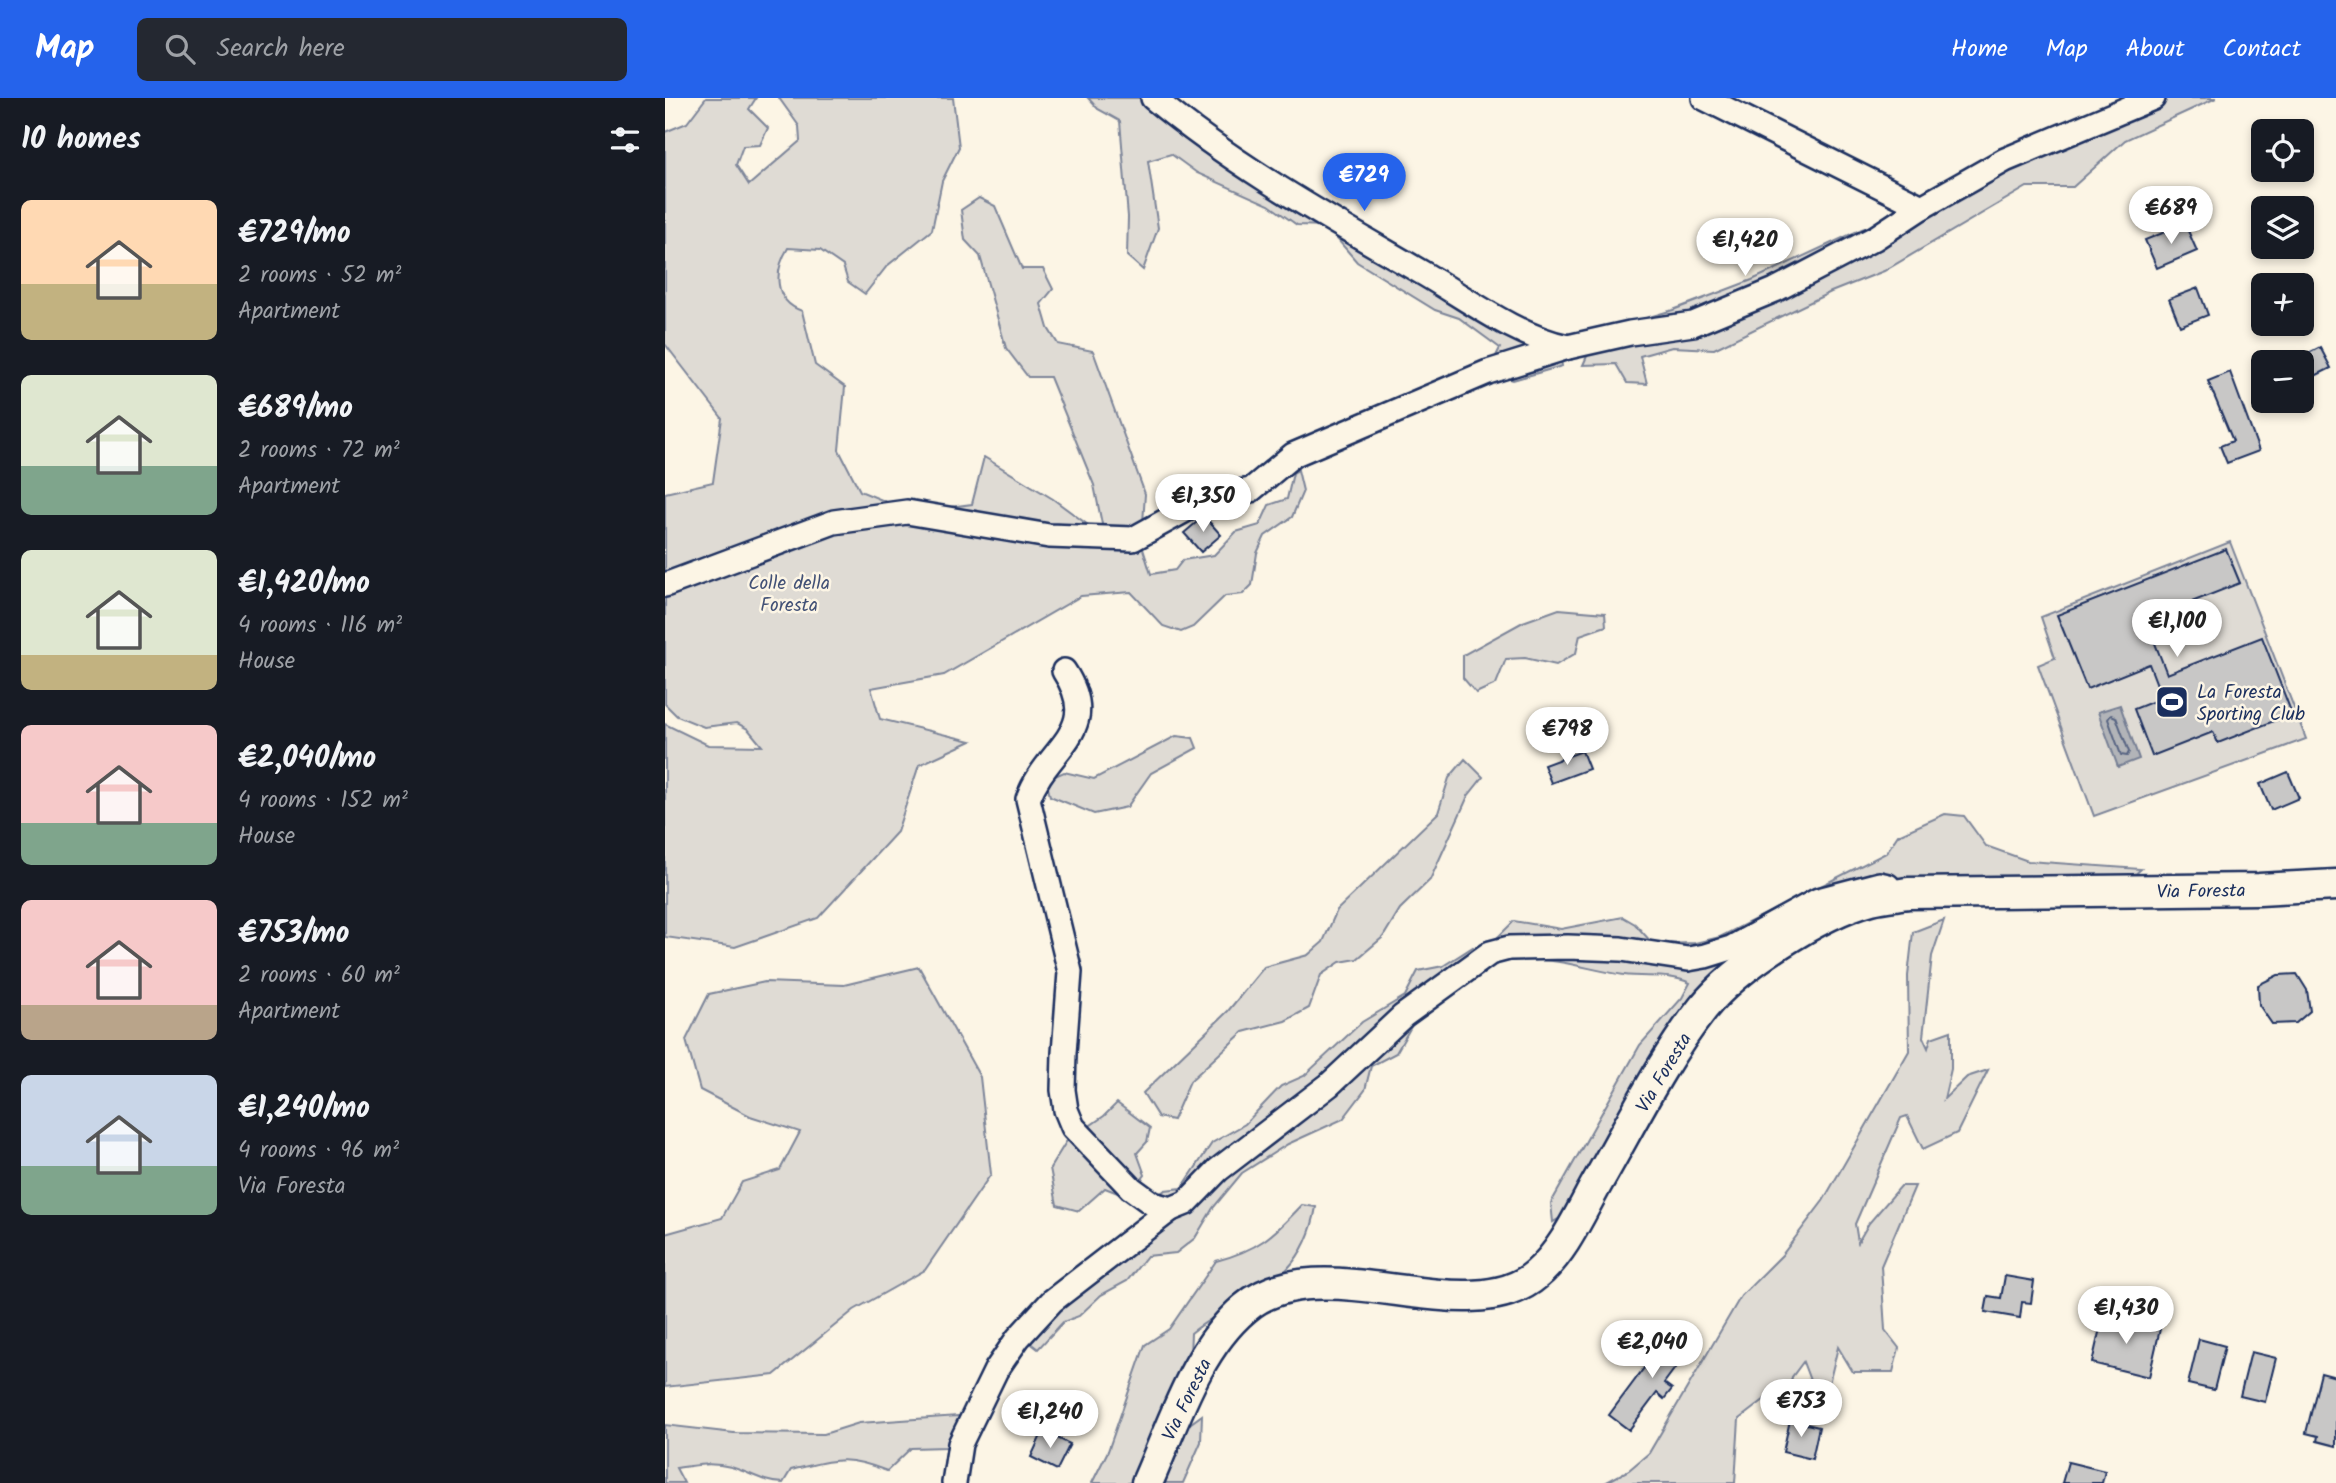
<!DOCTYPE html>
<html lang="en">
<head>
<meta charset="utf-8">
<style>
  :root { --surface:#171b24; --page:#242831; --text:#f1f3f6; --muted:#9ea1a6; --accent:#2563eb }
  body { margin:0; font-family:Kalam,sans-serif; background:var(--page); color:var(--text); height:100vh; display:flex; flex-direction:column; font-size:26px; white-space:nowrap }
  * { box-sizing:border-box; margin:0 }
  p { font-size:23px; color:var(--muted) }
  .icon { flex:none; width:38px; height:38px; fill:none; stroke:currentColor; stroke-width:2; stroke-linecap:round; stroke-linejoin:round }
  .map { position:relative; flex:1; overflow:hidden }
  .drawer { display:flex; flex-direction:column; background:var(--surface); width:665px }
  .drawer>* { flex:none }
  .fabs { position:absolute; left:1586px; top:21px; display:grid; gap:14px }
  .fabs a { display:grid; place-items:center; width:63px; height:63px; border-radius:10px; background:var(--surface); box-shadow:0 4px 10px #0003; font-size:35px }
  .price { position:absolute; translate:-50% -60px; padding:0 16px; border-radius:24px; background:#fff; color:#222; font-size:23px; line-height:46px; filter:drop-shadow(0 2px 4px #0008) }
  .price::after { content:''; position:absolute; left:50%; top:42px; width:21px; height:16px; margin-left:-10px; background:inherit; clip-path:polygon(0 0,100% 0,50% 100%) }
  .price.active { background:var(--accent); color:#fff }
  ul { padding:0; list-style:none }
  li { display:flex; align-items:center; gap:21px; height:175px; padding:0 21px }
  li span { display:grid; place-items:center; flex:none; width:196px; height:140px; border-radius:10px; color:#555 }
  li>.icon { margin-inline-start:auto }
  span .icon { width:84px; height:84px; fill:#fffc; stroke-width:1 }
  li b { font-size:30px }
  h2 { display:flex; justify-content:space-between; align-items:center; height:84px; padding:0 21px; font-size:30px }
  header { display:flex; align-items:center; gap:42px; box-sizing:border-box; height:98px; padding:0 35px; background:var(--accent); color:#fff }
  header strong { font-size:33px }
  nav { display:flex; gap:38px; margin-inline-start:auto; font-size:24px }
  .search { width:490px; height:63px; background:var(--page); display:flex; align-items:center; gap:18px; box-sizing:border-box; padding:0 24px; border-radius:10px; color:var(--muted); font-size:26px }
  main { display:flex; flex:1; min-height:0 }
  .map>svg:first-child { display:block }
  .green { fill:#dfdbd4; stroke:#7d8599; stroke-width:2 }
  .water { fill:#b2b4b8; stroke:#767f94; stroke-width:2 }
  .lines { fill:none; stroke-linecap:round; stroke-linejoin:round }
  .shore { stroke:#576482; stroke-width:2 }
  .building { fill:#c8c7c6; stroke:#1b2f5e; stroke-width:2 }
  .minor-casing { stroke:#1b2f5e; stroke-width:28 }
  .major-casing { stroke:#1b2f5e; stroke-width:35 }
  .minor { stroke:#fcf5e5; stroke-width:23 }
  .major { stroke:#fcf5e5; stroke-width:30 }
  .labels { text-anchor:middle; stroke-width:5; stroke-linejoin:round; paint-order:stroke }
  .park-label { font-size:19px; fill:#425176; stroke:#fcf5e5 }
  .poi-label { font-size:19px; fill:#1b2f5e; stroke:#fcf5e5; text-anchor:start }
  .street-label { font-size:19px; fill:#1b2f5e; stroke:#fcf5e5 }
</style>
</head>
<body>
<header>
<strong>Map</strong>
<div class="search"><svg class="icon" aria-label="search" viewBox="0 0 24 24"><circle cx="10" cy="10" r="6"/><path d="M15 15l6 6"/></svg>Search here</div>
<nav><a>Home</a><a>Map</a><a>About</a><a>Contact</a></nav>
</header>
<main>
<section class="drawer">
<h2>10 homes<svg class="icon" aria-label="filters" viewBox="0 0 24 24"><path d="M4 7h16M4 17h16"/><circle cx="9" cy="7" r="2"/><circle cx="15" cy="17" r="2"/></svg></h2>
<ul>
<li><span style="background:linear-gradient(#ffd9b3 60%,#c2b280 0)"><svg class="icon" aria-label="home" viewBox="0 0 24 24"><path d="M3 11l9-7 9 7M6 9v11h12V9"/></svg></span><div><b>€729/mo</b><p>2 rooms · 52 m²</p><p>Apartment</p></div></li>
<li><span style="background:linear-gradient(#dfe7d0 65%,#7fa58c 0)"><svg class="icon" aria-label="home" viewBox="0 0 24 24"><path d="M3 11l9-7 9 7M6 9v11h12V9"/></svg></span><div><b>€689/mo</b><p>2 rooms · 72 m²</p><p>Apartment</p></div></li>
<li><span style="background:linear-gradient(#dfe7d0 75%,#c2b280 0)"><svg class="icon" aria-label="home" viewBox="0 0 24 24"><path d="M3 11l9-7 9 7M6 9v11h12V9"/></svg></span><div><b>€1,420/mo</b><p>4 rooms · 116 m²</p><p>House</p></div></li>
<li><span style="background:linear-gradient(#f6c9c9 70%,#7fa58c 0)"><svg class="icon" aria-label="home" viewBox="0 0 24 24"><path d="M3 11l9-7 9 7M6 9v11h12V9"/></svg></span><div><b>€2,040/mo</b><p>4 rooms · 152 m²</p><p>House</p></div></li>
<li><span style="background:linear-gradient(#f6c9c9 75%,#b9a48a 0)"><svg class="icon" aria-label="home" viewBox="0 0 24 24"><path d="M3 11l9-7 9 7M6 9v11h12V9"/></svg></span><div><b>€753/mo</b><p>2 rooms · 60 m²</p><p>Apartment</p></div></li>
<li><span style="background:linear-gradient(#c9d6e8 65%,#7fa58c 0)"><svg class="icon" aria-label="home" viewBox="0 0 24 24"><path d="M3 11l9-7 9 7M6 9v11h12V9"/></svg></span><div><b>€1,240/mo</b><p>4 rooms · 96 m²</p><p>Via Foresta</p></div></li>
</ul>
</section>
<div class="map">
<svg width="1671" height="1385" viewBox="0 0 1671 1385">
  <rect width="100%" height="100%" fill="#fcf5e5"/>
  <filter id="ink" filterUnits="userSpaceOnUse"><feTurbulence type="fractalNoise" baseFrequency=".0143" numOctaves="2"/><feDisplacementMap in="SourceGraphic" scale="14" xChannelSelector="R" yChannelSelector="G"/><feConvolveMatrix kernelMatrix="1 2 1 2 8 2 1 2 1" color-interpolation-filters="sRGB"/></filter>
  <g filter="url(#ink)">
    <g class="green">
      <path d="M 41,0 L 91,0 L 84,11 L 103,30 L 95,47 L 78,48 L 71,67 L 84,87 L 135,43 L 134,28 L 114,0 L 288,0 L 294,49 L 277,83 L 267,132 L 222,168 L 200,196 L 183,184 L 178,168 L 155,152 L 123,150 C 109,173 108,203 137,213 L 150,267 L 180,289 L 174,352 L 195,393 L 246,414 L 307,406 L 319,359 L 388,401 L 434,435 L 438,431 L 429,387 L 385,279 L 363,279 L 341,250 L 315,158 L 300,142 L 296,112 L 314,100 L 330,108 L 357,171 L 378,171 L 388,191 L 376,206 L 383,230 L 393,246 L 428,253 L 480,396 L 478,425 L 473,435 L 486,476 L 510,472 L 518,462 L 549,457 L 571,434 L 595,427 L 604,407 L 622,401 L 628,375 L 633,372 L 638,393 L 627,419 L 600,438 L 592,455 L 587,487 L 578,496 L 560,498 L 528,529 L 516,534 L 498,528 L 466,494 L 416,498 L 279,577 L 206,590 L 215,621 L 306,643 L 254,667 L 232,734 L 153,820 L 70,849 L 0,839 L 0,626 L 43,647 L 97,648 L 83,631 L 72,625 L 39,629 L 12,618 L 0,606 L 0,395 L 48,384 L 57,320 L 0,246 L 0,34 L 22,25 Z"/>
      <path d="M 423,0 L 477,0 L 770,180 L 839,211 L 893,245 L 897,268 L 848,282 L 829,276 L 830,260 L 835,250 L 794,220 L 770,212 L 692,164 L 661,128 L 632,127 L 604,107 L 532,75 L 506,56 L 483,63 L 493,130 L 478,172 L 462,158 L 463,119 L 455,23 L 433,11 Z"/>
      <path d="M 1463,0 L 1551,0 L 1460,42 L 1408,89 L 1362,89 L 1219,173 L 1166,194 L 1049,251 L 1007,249 L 975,258 L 982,286 L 962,285 L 951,266 L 918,267 L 933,234 L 1008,212 L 1087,182 L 1197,131 L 1241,117 Z"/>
      <path d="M 1565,444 L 1641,641 L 1429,718 L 1373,567 L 1390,560 L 1376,519 Z"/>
      <path d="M 894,511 L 940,515 L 941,528 L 915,537 L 911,555 L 891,567 L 860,560 L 841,561 L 831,586 L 811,595 L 798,580 L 798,557 L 858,524 Z"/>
      <path d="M 511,638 L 528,640 L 532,650 L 486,675 L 462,709 L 429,716 L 385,698 L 381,682 L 399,674 L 429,681 Z"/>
      <path d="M 800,661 L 818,679 L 803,698 L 765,782 L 735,811 L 718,839 L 692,861 L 675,864 L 656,877 L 644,910 L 620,923 L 578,934 L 525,983 L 508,1022 L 493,1019 L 478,995 L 563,913 L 599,869 L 643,857 L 658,844 L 672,812 L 773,715 L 784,680 Z"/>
      <path d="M 1280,716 L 1299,718 L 1321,748 L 1363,763 L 1476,771 L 1467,779 L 1311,784 L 1090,847 L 902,1116 L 888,1124 L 886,1105 L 975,947 L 1017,900 L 1025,885 C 1005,875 981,880 959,877 C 919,871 886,857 844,863 L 832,840 L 849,823 L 896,831 L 958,819 L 970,826 L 988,846 L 1030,845 L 1055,839 L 1221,755 L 1233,737 Z"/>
      <path d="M 1279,822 L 1267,858 L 1258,939 L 1263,950 L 1266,940 L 1286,933 L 1286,971 L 1279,1001 L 1302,979 L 1323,972 L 1292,1035 L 1258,1051 L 1242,1018 L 1236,1020 L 1190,1126 L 1193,1144 L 1204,1125 L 1236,1088 L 1250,1088 L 1216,1168 L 1220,1232 L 1234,1250 L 1228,1274 L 1188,1274 L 1173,1249 L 1161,1298 L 1149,1293 L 1138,1264 L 1127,1279 L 1123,1300 L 1104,1298 L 1074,1321 L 1070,1385 L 940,1385 L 964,1372 L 984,1355 L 1076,1198 L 1117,1157 L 1158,1103 L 1244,953 L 1243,878 L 1248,834 Z"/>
      <path d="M 808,849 L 814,852 L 747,927 L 731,955 L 706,968 L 700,992 L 678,1021 L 623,1046 L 577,1075 L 548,1110 L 530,1140 L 511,1155 L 482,1158 L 462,1183 L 436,1197 L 414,1218 L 398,1224 L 373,1251 L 359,1240 L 359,1216 L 415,1165 L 440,1161 L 478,1130 L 483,1105 L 500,1092 L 517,1090 L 547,1045 L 580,1026 L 616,988 L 639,978 L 697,924 L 740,898 L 753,873 L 778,868 Z"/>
      <path d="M 254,869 L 315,979 L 326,1076 L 260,1172 L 189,1212 L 109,1277 L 0,1289 L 0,1136 L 57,1120 L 77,1084 L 115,1072 L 135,1034 L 85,1018 L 35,992 L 21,942 L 44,896 L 100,884 L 179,887 Z"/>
      <path d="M 452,1005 L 485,1030 L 482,1044 L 472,1055 L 480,1077 L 463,1099 L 440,1090 L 414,1113 L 392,1107 L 385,1070 L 401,1044 L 439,1018 Z"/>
      <path d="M 637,1107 L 651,1109 C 637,1191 580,1192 526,1235 L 525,1258 L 482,1346 L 467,1385 L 427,1385 L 443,1353 L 480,1247 L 504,1231 L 551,1163 C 593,1152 608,1138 637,1107 Z"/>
      <path d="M 537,1317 L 536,1344 L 518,1385 L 492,1385 L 522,1328 Z"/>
      <path d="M 293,1318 L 302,1326 L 302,1337 L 282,1349 L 246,1350 L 222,1373 C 179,1356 169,1362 126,1372 L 118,1385 C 99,1385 84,1374 66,1369 C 46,1364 31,1367 11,1370 L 19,1385 L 0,1385 L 0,1327 L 69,1335 L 159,1336 L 194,1325 Z"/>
    </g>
    <path class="water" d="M 1455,607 L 1474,661 L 1453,669 L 1433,614 Z"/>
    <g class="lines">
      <path class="shore" d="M 1446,617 L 1451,619 L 1464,654 L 1462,658 L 1456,657 L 1443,621 Z"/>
    </g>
    <g class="building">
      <path d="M 1520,126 L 1532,153 L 1492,170 L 1480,142 Z"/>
      <path d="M 1533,190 L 1543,217 L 1515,228 L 1504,201 Z"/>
      <path d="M 1655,249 L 1666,270 L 1648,279 L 1638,258 Z"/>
      <path d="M 1565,274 L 1594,353 L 1562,365 L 1555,348 L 1568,343 L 1543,283 Z"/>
      <path d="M 539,418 L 556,437 L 536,454 L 519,435 Z"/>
      <path d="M 1561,451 L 1575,485 L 1481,522 L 1502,576 L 1597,539 L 1627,616 L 1553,645 L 1548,634 L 1487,658 L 1469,611 L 1497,600 L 1484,566 L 1422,591 L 1392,517 Z"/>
      <path d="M 917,653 L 924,671 L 886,685 L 879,667 Z"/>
      <path d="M 1623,674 L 1634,700 L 1606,712 L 1595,686 Z"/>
      <path d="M 1632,876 L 1642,892 L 1645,913 L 1631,925 L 1607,926 L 1594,907 L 1593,887 L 1613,877 Z"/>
      <path d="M 1340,1178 L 1369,1183 L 1366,1205 L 1357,1204 L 1355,1220 L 1320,1214 L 1323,1198 L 1336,1200 Z"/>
      <path d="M 1438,1217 L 1495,1231 L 1484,1279 L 1427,1265 Z"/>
      <path d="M 1008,1231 L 1028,1246 L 999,1285 L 1007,1291 L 999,1301 L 992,1295 L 964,1332 L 944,1317 Z"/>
      <path d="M 1534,1241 L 1560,1248 L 1549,1292 L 1523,1286 Z"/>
      <path d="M 1586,1254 L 1611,1260 L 1600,1304 L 1575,1298 Z"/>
      <path d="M 1656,1275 L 1671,1279 L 1671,1348 L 1652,1343 L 1653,1338 L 1641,1335 Z"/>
      <path d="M 1125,1322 L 1154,1329 L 1147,1361 L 1118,1354 Z"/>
      <path d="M 378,1333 L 405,1346 L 392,1372 L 366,1359 Z"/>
      <path d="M 1403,1364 L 1440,1373 L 1437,1385 L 1397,1385 Z"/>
    </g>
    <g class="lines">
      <defs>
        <g id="minor">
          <path d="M 488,0 C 572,70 667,122 761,177 C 805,203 853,239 903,249"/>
          <path d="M 1039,0 L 1257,109"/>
          <path d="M 0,487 L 169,424 L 242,414 L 384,438 L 468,441 L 546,398 L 586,392 L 628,357 L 823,274 L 903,249 L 965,235 L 1028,226 L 1110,192 L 1210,140 L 1257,109 L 1340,62 L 1488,0"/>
          <path d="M 399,573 C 439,634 381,649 363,701 L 405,874 L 399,955 L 398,992 L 401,1012 L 408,1029 L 466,1090 L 488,1106 L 506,1111 L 521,1105 L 553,1072 L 664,987 L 738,918 L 825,855 L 844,850 L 903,849 L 956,851 L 1023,861 L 1040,858 L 1066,850 L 1153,802 L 1214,786 L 1223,788"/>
          <path d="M 289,1385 L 295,1346 L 331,1272 L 353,1240 L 387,1203 L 506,1111"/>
        </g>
        <path id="major" d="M 482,1385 C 508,1327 530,1252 580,1210 C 655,1145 803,1237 872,1176 C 901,1151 917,1110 936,1078 C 968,1022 998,961 1038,910 C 1072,868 1154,815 1206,801 C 1218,798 1231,797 1243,795 L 1594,791 L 1671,787"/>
      </defs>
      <use href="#minor" class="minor-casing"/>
      <use href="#major" class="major-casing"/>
      <use href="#minor" class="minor"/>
      <use href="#major" class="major"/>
    </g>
  </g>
  <defs>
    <symbol id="stadium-square" viewBox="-11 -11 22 22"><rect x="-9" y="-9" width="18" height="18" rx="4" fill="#1b2f5e" stroke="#fcf5e5"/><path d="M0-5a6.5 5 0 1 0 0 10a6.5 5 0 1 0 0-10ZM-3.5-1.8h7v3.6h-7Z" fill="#fff"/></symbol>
  </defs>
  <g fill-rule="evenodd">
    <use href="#stadium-square" x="1488" y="585" width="38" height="38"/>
  </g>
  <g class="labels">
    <g class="park-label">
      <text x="124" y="491">Colle della<tspan x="124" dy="22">Foresta</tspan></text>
    </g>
    <g class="poi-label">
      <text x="1532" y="600">La Foresta<tspan x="1532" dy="22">Sporting Club</tspan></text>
    </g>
    <g class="street-label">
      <text transform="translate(1536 792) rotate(-1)" y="7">Via Foresta</text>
      <text transform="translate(998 974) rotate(-59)" y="7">Via Foresta</text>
      <text transform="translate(521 1301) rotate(-64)" y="7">Via Foresta</text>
    </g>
  </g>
</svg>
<div class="fabs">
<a><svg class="icon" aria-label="locate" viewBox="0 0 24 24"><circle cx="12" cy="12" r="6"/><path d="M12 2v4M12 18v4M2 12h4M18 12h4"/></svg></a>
<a><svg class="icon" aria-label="layers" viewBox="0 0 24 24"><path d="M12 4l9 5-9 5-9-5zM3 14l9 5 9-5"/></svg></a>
<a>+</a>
<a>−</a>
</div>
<b class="price active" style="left:699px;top:115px">€729</b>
<b class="price" style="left:1506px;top:148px">€689</b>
<b class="price" style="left:1080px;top:180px">€1,420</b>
<b class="price" style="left:538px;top:436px">€1,350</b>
<b class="price" style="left:1512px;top:561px">€1,100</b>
<b class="price" style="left:902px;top:669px">€798</b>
<b class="price" style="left:1461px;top:1248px">€1,430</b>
<b class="price" style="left:987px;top:1282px">€2,040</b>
<b class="price" style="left:1136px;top:1341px">€753</b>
<b class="price" style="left:385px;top:1352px">€1,240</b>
</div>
</main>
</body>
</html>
